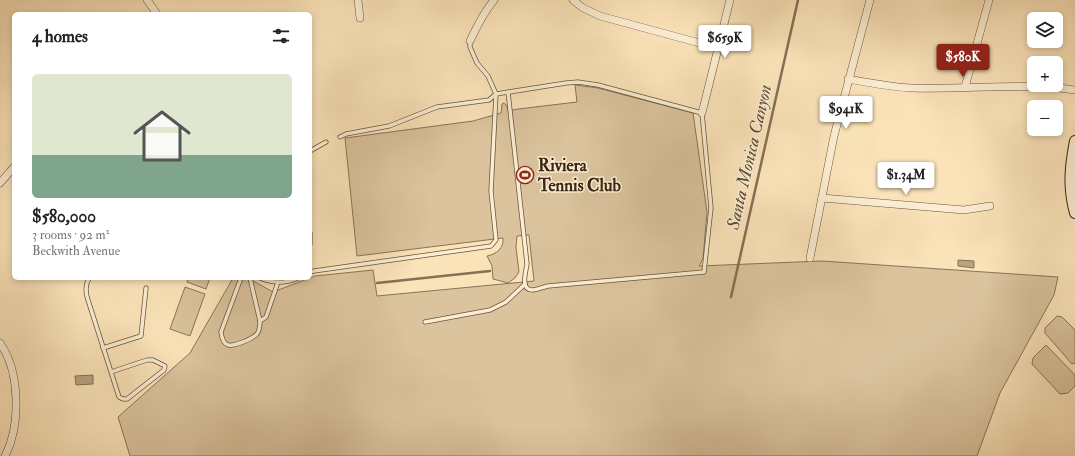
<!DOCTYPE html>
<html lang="en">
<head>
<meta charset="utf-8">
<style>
  :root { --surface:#fff; --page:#f6f6f6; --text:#222; --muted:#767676; --line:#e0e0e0; --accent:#8f2418 }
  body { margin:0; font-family:"IM FELL Double Pica",serif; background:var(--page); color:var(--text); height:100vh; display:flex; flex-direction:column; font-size:15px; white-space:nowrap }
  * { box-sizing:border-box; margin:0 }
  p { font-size:13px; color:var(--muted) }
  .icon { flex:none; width:22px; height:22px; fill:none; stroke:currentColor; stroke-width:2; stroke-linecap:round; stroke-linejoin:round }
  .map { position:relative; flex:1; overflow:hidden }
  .side { position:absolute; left:12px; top:12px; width:300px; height:268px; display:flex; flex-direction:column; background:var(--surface); border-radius:6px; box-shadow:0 2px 6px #0003 }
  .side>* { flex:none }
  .tools { position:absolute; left:1027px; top:12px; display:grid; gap:8px }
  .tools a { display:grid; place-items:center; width:36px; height:36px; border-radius:6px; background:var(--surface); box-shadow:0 2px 6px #0003; font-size:20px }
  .price { position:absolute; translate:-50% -34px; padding:0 9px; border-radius:4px; background:#fff; color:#222; font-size:13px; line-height:26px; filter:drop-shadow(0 1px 2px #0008) }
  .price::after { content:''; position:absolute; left:50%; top:24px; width:12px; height:9px; margin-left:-6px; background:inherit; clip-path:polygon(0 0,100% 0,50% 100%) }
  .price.current { background:var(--accent); color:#fff }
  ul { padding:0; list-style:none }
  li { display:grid; align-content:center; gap:8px; height:212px; padding:0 20px }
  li+li { border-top:1px solid var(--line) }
  li span { display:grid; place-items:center; height:124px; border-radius:6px; color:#555 }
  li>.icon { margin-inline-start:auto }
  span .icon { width:72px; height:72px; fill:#fffc; stroke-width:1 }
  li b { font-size:17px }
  h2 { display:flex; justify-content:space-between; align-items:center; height:48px; padding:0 20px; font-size:17px }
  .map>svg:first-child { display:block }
  .green { fill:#dac39d; stroke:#887458 }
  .water { fill:#b8a380; stroke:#847154 }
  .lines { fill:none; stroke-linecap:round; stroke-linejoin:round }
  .stream { stroke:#847154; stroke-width:2.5 }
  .lane-casing { stroke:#68553c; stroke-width:5 }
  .street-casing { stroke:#68553c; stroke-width:8 }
  .secondary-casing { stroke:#372612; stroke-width:12 }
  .lane { stroke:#fcedd2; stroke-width:3.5 }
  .street { stroke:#fcedd2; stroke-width:7 }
  .secondary { stroke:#fcedd2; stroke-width:10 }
  .labels { text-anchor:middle; stroke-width:3; stroke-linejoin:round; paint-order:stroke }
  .poi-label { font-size:17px; font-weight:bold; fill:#372612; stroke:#fcedd2; text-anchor:start }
  .water-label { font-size:18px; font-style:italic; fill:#5e4c33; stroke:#fcedd2 }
</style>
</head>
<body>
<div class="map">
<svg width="1075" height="456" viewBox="0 0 1075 456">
  <rect width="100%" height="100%" fill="#fbe3b9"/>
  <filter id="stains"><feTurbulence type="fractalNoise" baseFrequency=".005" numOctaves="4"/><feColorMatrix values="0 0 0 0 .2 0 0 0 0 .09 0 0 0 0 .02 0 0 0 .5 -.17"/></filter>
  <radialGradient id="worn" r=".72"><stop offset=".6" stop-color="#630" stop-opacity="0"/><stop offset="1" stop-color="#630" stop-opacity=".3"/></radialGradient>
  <g class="green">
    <path d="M 575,85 L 598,88 L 693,113 L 707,212 L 703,259 L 699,266 L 822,261 L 1058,277 L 1054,295 L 1000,393 L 977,456 L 130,456 L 118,417 L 190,353 L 233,278 L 248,278 L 273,292 L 315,276 L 373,270 L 377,296 L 534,281 L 529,235 L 517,236 L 516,247 L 519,272 L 515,278 L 508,283 L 493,279 L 492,266 L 487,256 C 497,254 504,248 503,238 L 357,256 L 345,138 L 473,121 L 501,113 L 502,104 L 504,103 L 507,106 L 508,111 L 518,109 L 577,102 Z"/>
    <path d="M 188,278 L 210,278 L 206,289 L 187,282 Z"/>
    <path d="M 185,287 L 205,294 L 190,336 L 170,329 Z"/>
    <path d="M 1057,316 L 1062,317 L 1075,330 L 1075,363 L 1072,364 L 1045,333 L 1045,328 Z"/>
    <path d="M 1046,345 L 1075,375 L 1075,386 L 1068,393 L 1060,394 L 1032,364 L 1033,358 Z"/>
  </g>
  <g class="water">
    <path d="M 958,260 L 974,261 L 974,268 L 958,266 Z"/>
    <path d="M 93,375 L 93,384 L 76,385 L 75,376 Z"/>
  </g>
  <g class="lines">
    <g class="stream">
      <path d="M 377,283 L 490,271"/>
      <path d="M 731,297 L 798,0"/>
    </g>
    <defs>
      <g id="lane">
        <path d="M 340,137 L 346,134 L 389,126 L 437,107 L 489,100 L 496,94 L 566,83 L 578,82 L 598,85 L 702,113 L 711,208 L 704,272 L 548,286 C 543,287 536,290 532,290 C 520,290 526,271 527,264 L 508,92"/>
        <path d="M 310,151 L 326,142"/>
        <path d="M 310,233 L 310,244"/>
        <path d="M 310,272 L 314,271 L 491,246 L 496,240 L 491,191 L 496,94 L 488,76 L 477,63 L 470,47 L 470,41"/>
        <path d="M 89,278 C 85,286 85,292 88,300 L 119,397 L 123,399 L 127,399 L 164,370 L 165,366 L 153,360 L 147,360 L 111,372"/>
        <path d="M 241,278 L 221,332 C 223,348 230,347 243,342 C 248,340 254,337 257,334 C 260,330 260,326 260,321 L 250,278"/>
        <path d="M 260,278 C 272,283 285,284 298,278"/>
        <path d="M 260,321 L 266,317 L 278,282"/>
        <path d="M 425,322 L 490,310 L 506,302 L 525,284"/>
        <path d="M 103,348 L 141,336 L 146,288"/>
      </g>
      <g id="street">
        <path d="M 147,0 L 157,14"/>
        <path d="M 358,0 L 360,18"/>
        <path d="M 573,0 L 583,8 L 600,16 L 718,48"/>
        <path d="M 470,41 C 477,26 484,12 494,0"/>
        <path d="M 848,79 C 870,83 891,87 912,88 C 966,90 1022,82 1075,90"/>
        <path d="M 965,87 L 989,0"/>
        <path d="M 702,113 L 730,0"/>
        <path d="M 0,183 L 14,167"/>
        <path d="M 822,198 L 964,210 L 990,206"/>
        <path d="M 810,258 L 834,136 L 870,0"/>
        <path d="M 0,343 C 20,371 21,425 5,456"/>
      </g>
      <path id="secondary" d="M 1075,141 C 1070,167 1068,187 1075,213"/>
    </defs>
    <use href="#lane" class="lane-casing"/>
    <use href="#street" class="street-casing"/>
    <use href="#secondary" class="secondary-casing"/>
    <use href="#lane" class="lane"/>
    <use href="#street" class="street"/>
    <use href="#secondary" class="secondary"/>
  </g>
  <defs>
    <symbol id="stadium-ring" viewBox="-11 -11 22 22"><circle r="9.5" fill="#fcedd2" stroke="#8f2418" stroke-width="1.5"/><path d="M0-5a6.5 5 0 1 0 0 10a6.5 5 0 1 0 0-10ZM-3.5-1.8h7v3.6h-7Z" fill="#8f2418"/></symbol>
  </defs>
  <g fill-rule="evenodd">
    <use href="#stadium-ring" x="515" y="165" width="20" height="20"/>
  </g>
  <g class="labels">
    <g class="poi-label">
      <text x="538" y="171">Riviera<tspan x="538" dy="20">Tennis Club</tspan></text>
    </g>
    <g class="water-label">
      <text transform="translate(749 157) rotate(-77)" y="6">Santa Monica Canyon</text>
    </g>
  </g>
  <rect width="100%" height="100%" filter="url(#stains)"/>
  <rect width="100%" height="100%" fill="url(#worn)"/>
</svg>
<div class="tools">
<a><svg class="icon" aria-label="layers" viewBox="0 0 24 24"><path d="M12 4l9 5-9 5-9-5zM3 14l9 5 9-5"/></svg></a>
<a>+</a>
<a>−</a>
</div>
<b class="price" style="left:725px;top:59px">$659K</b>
<b class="price current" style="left:963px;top:78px">$580K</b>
<b class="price" style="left:846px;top:130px">$941K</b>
<b class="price" style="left:906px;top:196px">$1.34M</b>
<section class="side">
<h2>4 homes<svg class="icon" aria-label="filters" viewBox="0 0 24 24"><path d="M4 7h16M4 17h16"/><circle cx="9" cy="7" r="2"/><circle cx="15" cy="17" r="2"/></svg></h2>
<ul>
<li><span style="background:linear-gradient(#dfe7d0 65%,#7fa58c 0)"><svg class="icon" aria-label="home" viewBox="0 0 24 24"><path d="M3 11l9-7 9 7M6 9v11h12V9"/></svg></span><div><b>$580,000</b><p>3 rooms · 92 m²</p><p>Beckwith Avenue</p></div></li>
</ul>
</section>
</div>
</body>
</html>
